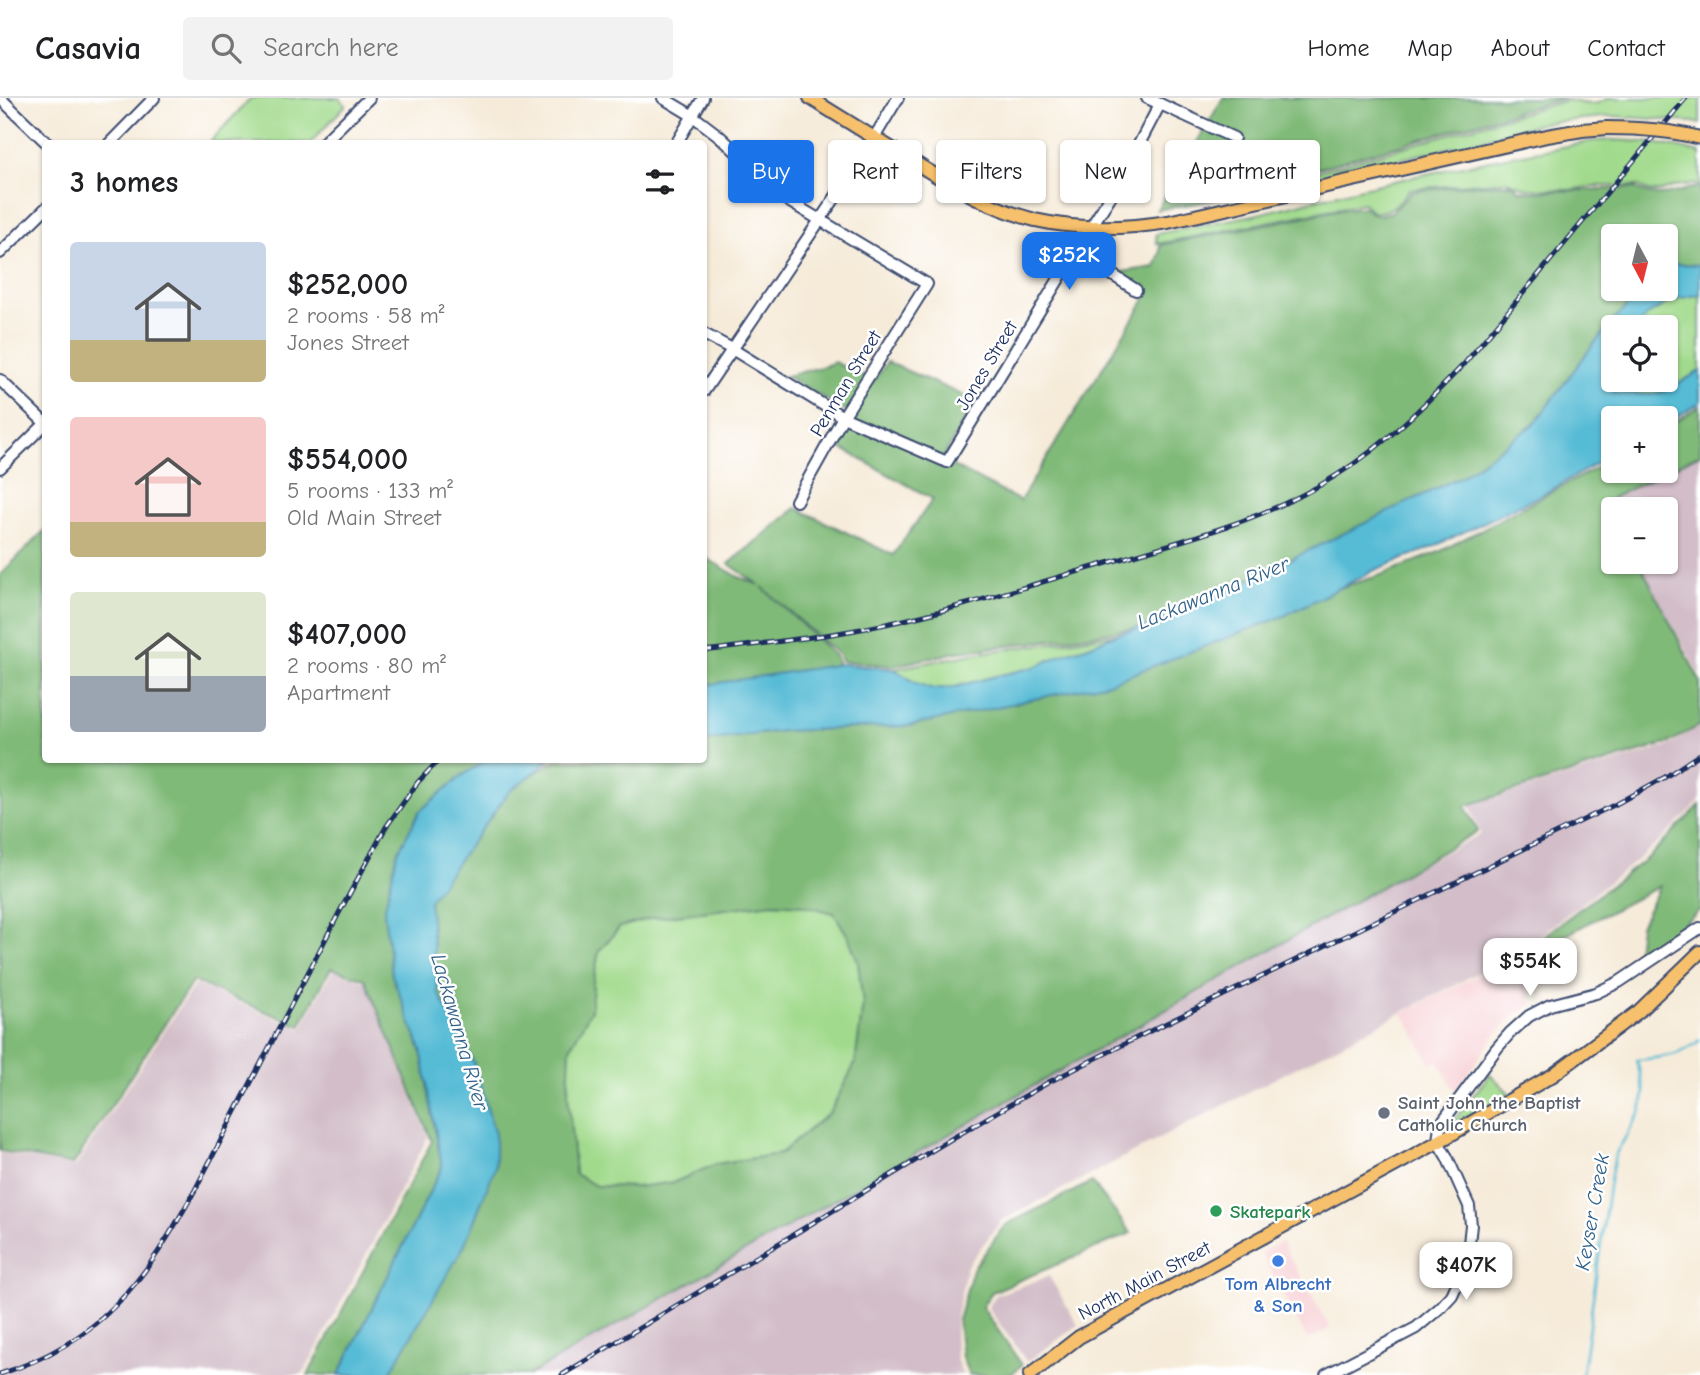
<!DOCTYPE html>
<html lang="en">
<head>
<meta charset="utf-8">
<style>
  :root { --surface:#fff; --page:#f2f2f2; --text:#202124; --muted:#757577; --line:#e0e0e0; --accent:#1a73e8 }
  body { margin:0; font-family:"Comic Neue",sans-serif; background:var(--page); color:var(--text); height:100vh; display:flex; flex-direction:column; font-size:26px; white-space:nowrap }
  * { box-sizing:border-box; margin:0 }
  p { font-size:23px; color:var(--muted) }
  .icon { flex:none; width:38px; height:38px; fill:none; stroke:currentColor; stroke-width:2; stroke-linecap:round; stroke-linejoin:round }
  .map { position:relative; flex:1; overflow:hidden }
  .sheet { position:absolute; left:42px; top:42px; width:665px; height:623px; display:flex; flex-direction:column; background:var(--surface); border-radius:7px; box-shadow:0 2px 5px #0004 }
  .sheet>* { flex:none }
  .guide { position:absolute; left:728px; top:42px; width:665px; height:63px; display:flex; gap:14px }
  .needle { width:46px; rotate:173deg }
  .controls { position:absolute; left:1601px; top:126px; display:grid; gap:14px }
  .controls a { display:grid; place-items:center; width:77px; height:77px; border-radius:7px; background:var(--surface); box-shadow:0 2px 5px #0004; font-size:35px }
  .price { position:absolute; translate:-50% -60px; padding:0 16px; border-radius:14px; background:#fff; color:#222; font-size:23px; line-height:46px; filter:drop-shadow(0 2px 4px #0008) }
  .price::after { content:''; position:absolute; left:50%; top:42px; width:21px; height:16px; margin-left:-10px; background:inherit; clip-path:polygon(0 0,100% 0,50% 100%) }
  .price.selected { background:var(--accent); color:#fff }
  ul { padding:0; list-style:none }
  li { display:flex; align-items:center; gap:21px; height:175px; padding:0 28px }
  li span { display:grid; place-items:center; flex:none; width:196px; height:140px; border-radius:7px; color:#555 }
  li>.icon { margin-inline-start:auto }
  span .icon { width:84px; height:84px; fill:#fffc; stroke-width:1 }
  li b { font-size:30px }
  h2 { display:flex; justify-content:space-between; align-items:center; height:84px; padding:0 28px; font-size:30px }
  .chip { padding:0 24px; border-radius:7px; background:var(--surface); box-shadow:0 2px 5px #0004; font-size:24px; line-height:63px }
  .chip.selected { background:var(--accent); color:#fff }
  header { display:flex; align-items:center; gap:42px; box-sizing:border-box; height:98px; padding:0 35px; background:var(--surface); border-bottom:2px solid var(--line) }
  header strong { font-size:33px }
  nav { display:flex; gap:38px; margin-inline-start:auto; font-size:24px }
  .search { width:490px; height:63px; background:var(--page); display:flex; align-items:center; gap:18px; box-sizing:border-box; padding:0 24px; border-radius:7px; color:var(--muted); font-size:26px }
  .map>svg:first-child { display:block }
  .built { fill:#f7cfd4 }
  .industrial { fill:#d2bdc8 }
  .green { fill:#a1da8c; stroke:#5e8475; stroke-width:2 }
  .forest { fill:#80ba78; stroke:#4e746b; stroke-width:2; fill-rule:evenodd }
  .water { fill:#57bbd5; stroke:#39759a; stroke-width:2 }
  .lines { fill:none; stroke-linecap:round; stroke-linejoin:round }
  .stream { stroke:#57bbd5; stroke-width:2.5 }
  .minor-casing { stroke:#3c4b70; stroke-width:14 }
  .major-casing { stroke:#3c4b70; stroke-width:16 }
  .minor { stroke:#fff; stroke-width:10 }
  .major { stroke:#f7c06c; stroke-width:12 }
  .rail-casing { stroke:#1b2f5e; stroke-width:5 }
  .rail { stroke:#fff; stroke-width:2.5; stroke-dasharray:8; stroke-linecap:butt }
  .major-bridge-casing { stroke:#3c4b70; stroke-width:16; stroke-linecap:butt }
  .major-bridge { stroke:#f7c06c; stroke-width:12 }
  .worship-dot { fill:#6b7280; stroke:#fff; stroke-width:2.5 }
  .leisure-dot { fill:#2e9e5b; stroke:#fff; stroke-width:2.5 }
  .shop-dot { fill:#3f7fe0; stroke:#fff; stroke-width:2.5 }
  .labels { text-anchor:middle; stroke-width:5; stroke-linejoin:round; paint-order:stroke }
  .street-label { font-size:19px; fill:#1b2f5e; stroke:#fff }
  .worship-label { font-size:19px; font-weight:bold; fill:#5b616d; stroke:#fff; text-anchor:start }
  .leisure-label { font-size:19px; font-weight:bold; fill:#27864d; stroke:#fff; text-anchor:start }
  .shop-label { font-size:19px; font-weight:bold; fill:#366cbe; stroke:#fff }
  .water-label { font-size:21px; font-style:italic; fill:#306088; stroke:#fff }
</style>
</head>
<body>
<header>
<strong>Casavia</strong>
<div class="search"><svg class="icon" aria-label="search" viewBox="0 0 24 24"><circle cx="10" cy="10" r="6"/><path d="M15 15l6 6"/></svg>Search here</div>
<nav><a>Home</a><a>Map</a><a>About</a><a>Contact</a></nav>
</header>
<div class="map">
<svg width="1700" height="1277" viewBox="0 0 1700 1277">
  <rect width="100%" height="100%" fill="#fff"/>
  <filter id="ink" filterUnits="userSpaceOnUse"><feTurbulence type="fractalNoise" baseFrequency=".0143" numOctaves="2"/><feDisplacementMap in="SourceGraphic" scale="14" xChannelSelector="R" yChannelSelector="G"/><feConvolveMatrix kernelMatrix="1 2 1 2 8 2 1 2 1" color-interpolation-filters="sRGB"/></filter>
  <filter id="wash" filterUnits="userSpaceOnUse"><feTurbulence type="fractalNoise" baseFrequency=".00686" numOctaves="4" result="noise"/><feDisplacementMap in="SourceGraphic" scale="28" xChannelSelector="R" yChannelSelector="G"/><feGaussianBlur stdDeviation="1.57" result="paint"/><feColorMatrix in="noise" values="0 0 0 0 0 0 0 0 0 0 0 0 0 0 0 0 0 1.4 0 .05"/><feComposite in="paint" operator="in"/></filter>
  <g filter="url(#wash)">
    <rect width="100%" height="100%" fill="#f6ebd9"/>
    <g class="built">
      <path d="M 1516,858 L 1533,907 L 1517,916 L 1500,931 L 1455,993 L 1438,963 L 1431,966 L 1403,915 Z"/>
      <path d="M 1281,1144 L 1330,1230 L 1308,1242 L 1261,1154 Z"/>
    </g>
    <g class="industrial">
      <path d="M 1700,356 L 1700,578 L 1640,464 L 1666,464 L 1666,411 L 1613,412 L 1612,400 Z"/>
      <path d="M 1700,628 L 1700,703 L 1661,742 L 1631,767 L 1520,853 L 1001,1123 L 967,1168 L 955,1223 L 956,1261 L 963,1277 L 521,1277 L 1311,824 L 1481,736 L 1470,708 L 1668,648 Z"/>
      <path d="M 333,872 L 366,884 L 428,1039 L 306,1271 L 301,1277 L 0,1277 L 0,1055 L 75,1069 L 195,886 L 301,931 Z"/>
      <path d="M 1049,1178 L 1078,1227 L 1027,1264 L 988,1210 L 996,1197 Z"/>
    </g>
    <g class="green">
      <path d="M 251,0 L 339,0 L 346,7 L 310,45 L 209,45 Z"/>
      <path d="M 1608,0 L 1700,0 L 1700,26 L 1693,24 L 1613,18 L 1543,25 L 1465,46 L 1243,97 C 1247,78 1264,60 1285,67 C 1292,69 1299,74 1306,77 L 1568,2 C 1582,5 1595,10 1608,0 Z"/>
      <path d="M 1615,42 C 1645,43 1672,47 1700,55 L 1700,87 C 1692,86 1684,86 1677,88 C 1662,92 1654,99 1639,88 L 1593,88 L 1569,92 L 1528,91 L 1507,83 L 1410,91 C 1396,106 1396,112 1374,115 L 1363,105 L 1157,146 L 1156,136 L 1254,117 L 1362,90 L 1495,61 L 1594,43 Z"/>
      <path d="M 1700,197 L 1700,273 L 1663,294 L 1645,296 L 1614,295 L 1614,282 L 1666,282 L 1666,229 L 1639,229 L 1646,218 L 1674,201 Z"/>
      <path d="M 1117,536 L 1089,548 L 1063,556 L 1035,569 L 992,579 L 955,589 L 933,591 L 916,585 L 894,571 L 973,556 Z"/>
      <path d="M 772,805 L 804,807 L 834,815 L 849,840 L 858,864 L 863,906 L 855,966 L 830,1014 L 780,1056 L 716,1066 L 675,1084 L 637,1089 L 596,1088 L 575,1076 L 568,997 L 570,950 L 591,912 L 593,885 L 599,853 L 620,829 L 652,820 Z"/>
      <path d="M 1490,976 L 1510,996 L 1452,1028 L 1451,1026 Z"/>
    </g>
    <g class="forest">
      <path d="M 1223,0 L 1565,0 L 1305,74 L 1295,71 L 1282,62 L 1263,64 L 1245,77 L 1236,98 L 1157,112 Z"/>
      <path d="M 1512,86 L 1520,92 L 1530,94 L 1636,90 C 1662,105 1673,92 1700,89 L 1700,167 L 1676,166 L 1666,170 L 1666,138 L 1614,138 L 1614,191 L 1642,191 L 1593,247 L 1534,326 L 1462,378 L 1207,503 L 1148,528 L 1092,537 L 958,554 L 893,568 L 841,563 L 839,557 L 762,489 L 836,559 L 838,569 L 704,588 L 704,459 L 739,479 L 759,487 L 729,466 L 796,410 L 893,457 L 933,401 L 837,348 L 853,317 L 786,278 L 825,268 L 834,264 L 874,283 L 887,264 L 976,303 L 939,366 L 953,368 L 1020,403 L 1149,195 L 1114,175 L 1155,169 L 1160,155 L 1160,147 L 1343,111 L 1364,109 L 1373,116 L 1380,117 L 1392,114 L 1412,93 L 1472,87 Z"/>
      <path d="M 1700,308 L 1700,356 L 1612,400 L 1614,414 L 1614,464 L 1639,464 L 1700,583 L 1700,627 L 1668,645 L 1465,708 L 1478,733 L 529,1277 L 372,1277 L 412,1209 L 476,1120 L 476,1030 L 429,891 L 422,799 L 502,695 L 557,662 L 704,662 L 704,628 L 813,622 L 1194,536 L 1381,477 L 1439,454 L 1613,361 L 1614,373 L 1666,373 L 1666,329 ZM 772,805 L 804,807 L 834,815 L 849,840 L 858,864 L 863,906 L 855,966 L 830,1014 L 780,1056 L 716,1066 L 675,1084 L 637,1089 L 596,1088 L 575,1076 L 568,997 L 570,950 L 591,912 L 593,885 L 599,853 L 620,829 L 653,820 Z"/>
      <path d="M 45,432 L 46,662 L 487,662 L 463,677 L 420,713 L 397,756 L 384,814 L 392,877 L 421,952 L 442,1069 L 339,1277 L 308,1277 L 432,1043 L 365,881 L 331,870 L 300,928 L 193,883 L 73,1067 L 0,1053 L 0,477 Z"/>
      <path d="M 1700,707 L 1700,812 L 1661,844 L 1636,861 L 1640,828 L 1660,788 L 1592,823 L 1529,858 L 1528,850 L 1650,758 Z"/>
      <path d="M 1092,1084 L 1131,1135 L 992,1194 L 982,1209 L 1022,1267 L 1010,1277 L 969,1277 L 962,1259 L 958,1222 L 973,1171 L 1005,1127 Z"/>
    </g>
    <g class="water">
      <path d="M 1676,166 L 1700,167 L 1700,197 L 1674,201 L 1646,218 L 1639,229 L 1614,229 L 1614,295 L 1645,296 L 1663,294 L 1700,273 L 1700,305 L 1666,325 L 1666,320 L 1614,320 L 1613,356 L 1549,393 L 1433,449 L 1375,472 L 1284,518 L 1109,585 L 909,628 L 783,633 L 704,643 L 704,587 L 841,566 L 894,571 L 916,585 L 933,591 L 955,589 L 992,579 L 1035,569 L 1063,556 L 1089,548 L 1117,536 L 1148,528 L 1217,497 L 1462,378 L 1534,326 L 1593,247 L 1642,191 L 1666,191 L 1666,170 Z"/>
      <path d="M 487,662 L 550,662 L 509,694 L 429,803 L 438,894 L 474,965 L 495,1036 L 495,1070 L 464,1148 L 389,1277 L 339,1277 L 442,1069 L 421,952 L 392,877 L 384,814 L 397,756 L 420,713 L 463,677 Z"/>
    </g>
    <g class="lines">
      <path class="stream" d="M 1582,1277 L 1610,1082 L 1615,1057 L 1641,1013 L 1644,995 L 1637,962 C 1661,959 1681,959 1700,942"/>
    </g>
  </g>
  <g filter="url(#ink)">
    <g class="lines">
      <defs>
        <g id="minor">
          <path d="M 0,0 L 48,46"/>
          <path d="M 663,0 L 693,18 L 718,37 L 740,57 L 765,87 L 785,101 L 927,186 L 843,319 L 796,403"/>
          <path d="M 1147,0 L 1234,40"/>
          <path d="M 109,46 L 154,0"/>
          <path d="M 322,46 L 369,0"/>
          <path d="M 676,46 L 703,0"/>
          <path d="M 1075,153 L 1136,192"/>
          <path d="M 0,155 L 46,110"/>
          <path d="M 704,236 L 732,251 L 843,319 L 947,364 L 1079,148 L 1117,88 L 1160,6"/>
          <path d="M 0,282 L 45,325"/>
          <path d="M 704,293 L 862,60 L 898,0"/>
          <path d="M 0,370 L 46,325"/>
          <path d="M 1326,1277 L 1416,1230 L 1441,1209 L 1452,1197 L 1467,1164 L 1471,1127 L 1469,1108 L 1447,1059 L 1438,1044 L 1440,1027 L 1497,950 L 1510,935 L 1529,918 L 1550,907 L 1596,895 L 1619,884 L 1700,830"/>
        </g>
        <g id="major">
          <path d="M 810,0 C 842,20 874,40 906,59 C 947,85 988,110 1035,122 C 1079,132 1124,131 1168,124 L 1547,38 L 1582,32 L 1607,30"/>
          <path d="M 1030,1277 L 1079,1239 L 1438,1044 L 1553,977 L 1638,914 L 1700,854"/>
        </g>
      </defs>
      <use href="#minor" class="minor-casing"/>
      <use href="#major" class="major-casing"/>
      <use href="#minor" class="minor"/>
      <use href="#major" class="major"/>
      <defs>
        <g id="rail">
          <path d="M 704,553 C 765,545 826,539 886,526 C 962,510 1036,485 1111,464 C 1187,441 1269,421 1337,377 C 1385,347 1425,307 1464,266 L 1686,0"/>
          <path d="M 0,1276 C 102,1244 146,1181 195,1092 L 339,815 L 386,729 L 418,684 L 439,662"/>
          <path d="M 562,1277 L 951,1041 L 1049,984 L 1148,934 L 1616,706 L 1667,678 L 1700,656"/>
        </g>
      </defs>
      <use href="#rail" class="rail-casing"/>
      <use href="#rail" class="rail"/>
      <defs>
        <path id="major-bridge" d="M 1607,30 C 1639,30 1669,32 1700,40"/>
      </defs>
      <use href="#major-bridge" class="major-bridge-casing"/>
      <use href="#major-bridge" class="major-bridge"/>
    </g>
  </g>
  <circle class="worship-dot" cx="1384" cy="1015" r="7"/>
  <circle class="leisure-dot" cx="1216" cy="1113" r="7"/>
  <circle class="shop-dot" cx="1278" cy="1163" r="7"/>
  <g class="labels">
    <g class="street-label">
      <text transform="translate(986 267) rotate(-59)" y="7">Jones Street</text>
      <text transform="translate(845 285) rotate(-59)" y="7">Penman Street</text>
      <text transform="translate(1144 1182) rotate(-28)" y="7">North Main Street</text>
    </g>
    <g class="worship-label">
      <text x="1398" y="1011">Saint John the Baptist<tspan x="1398" dy="22">Catholic Church</tspan></text>
    </g>
    <g class="leisure-label">
      <text x="1230" y="1120">Skatepark</text>
    </g>
    <g class="shop-label">
      <text x="1278" y="1192">Tom Albrecht<tspan x="1278" dy="22">&amp; Son</tspan></text>
    </g>
    <g class="water-label">
      <text transform="translate(1213 495) rotate(-22)" y="7">Lackawanna River</text>
      <text transform="translate(460 934) rotate(74)" y="7">Lackawanna River</text>
      <text transform="translate(1592 1114) rotate(-80)" y="7">Keyser Creek</text>
    </g>
  </g>
</svg>
<div class="controls">
<a><svg class="needle" viewBox="-14 -14 28 28"><path d="M0-13l5 13h-10z" fill="#e53935"/><path d="M0 13l5-13h-10z" fill="#757577"/></svg></a>
<a><svg class="icon" aria-label="locate" viewBox="0 0 24 24"><circle cx="12" cy="12" r="6"/><path d="M12 2v4M12 18v4M2 12h4M18 12h4"/></svg></a>
<a>+</a>
<a>−</a>
</div>
<b class="price selected" style="left:1069px;top:194px">$252K</b>
<b class="price" style="left:1530px;top:900px">$554K</b>
<b class="price" style="left:1466px;top:1204px">$407K</b>
<div class="guide">
<a class="chip selected">Buy</a>
<a class="chip">Rent</a>
<a class="chip">Filters</a>
<a class="chip">New</a>
<a class="chip">Apartment</a>
</div>
<section class="sheet">
<h2>3 homes<svg class="icon" aria-label="filters" viewBox="0 0 24 24"><path d="M4 7h16M4 17h16"/><circle cx="9" cy="7" r="2"/><circle cx="15" cy="17" r="2"/></svg></h2>
<ul>
<li><span style="background:linear-gradient(#c9d6e8 70%,#c2b280 0)"><svg class="icon" aria-label="home" viewBox="0 0 24 24"><path d="M3 11l9-7 9 7M6 9v11h12V9"/></svg></span><div><b>$252,000</b><p>2 rooms · 58 m²</p><p>Jones Street</p></div></li>
<li><span style="background:linear-gradient(#f6c9c9 75%,#c2b280 0)"><svg class="icon" aria-label="home" viewBox="0 0 24 24"><path d="M3 11l9-7 9 7M6 9v11h12V9"/></svg></span><div><b>$554,000</b><p>5 rooms · 133 m²</p><p>Old Main Street</p></div></li>
<li><span style="background:linear-gradient(#dfe7d0 60%,#9aa5b1 0)"><svg class="icon" aria-label="home" viewBox="0 0 24 24"><path d="M3 11l9-7 9 7M6 9v11h12V9"/></svg></span><div><b>$407,000</b><p>2 rooms · 80 m²</p><p>Apartment</p></div></li>
</ul>
</section>
</div>
</body>
</html>
